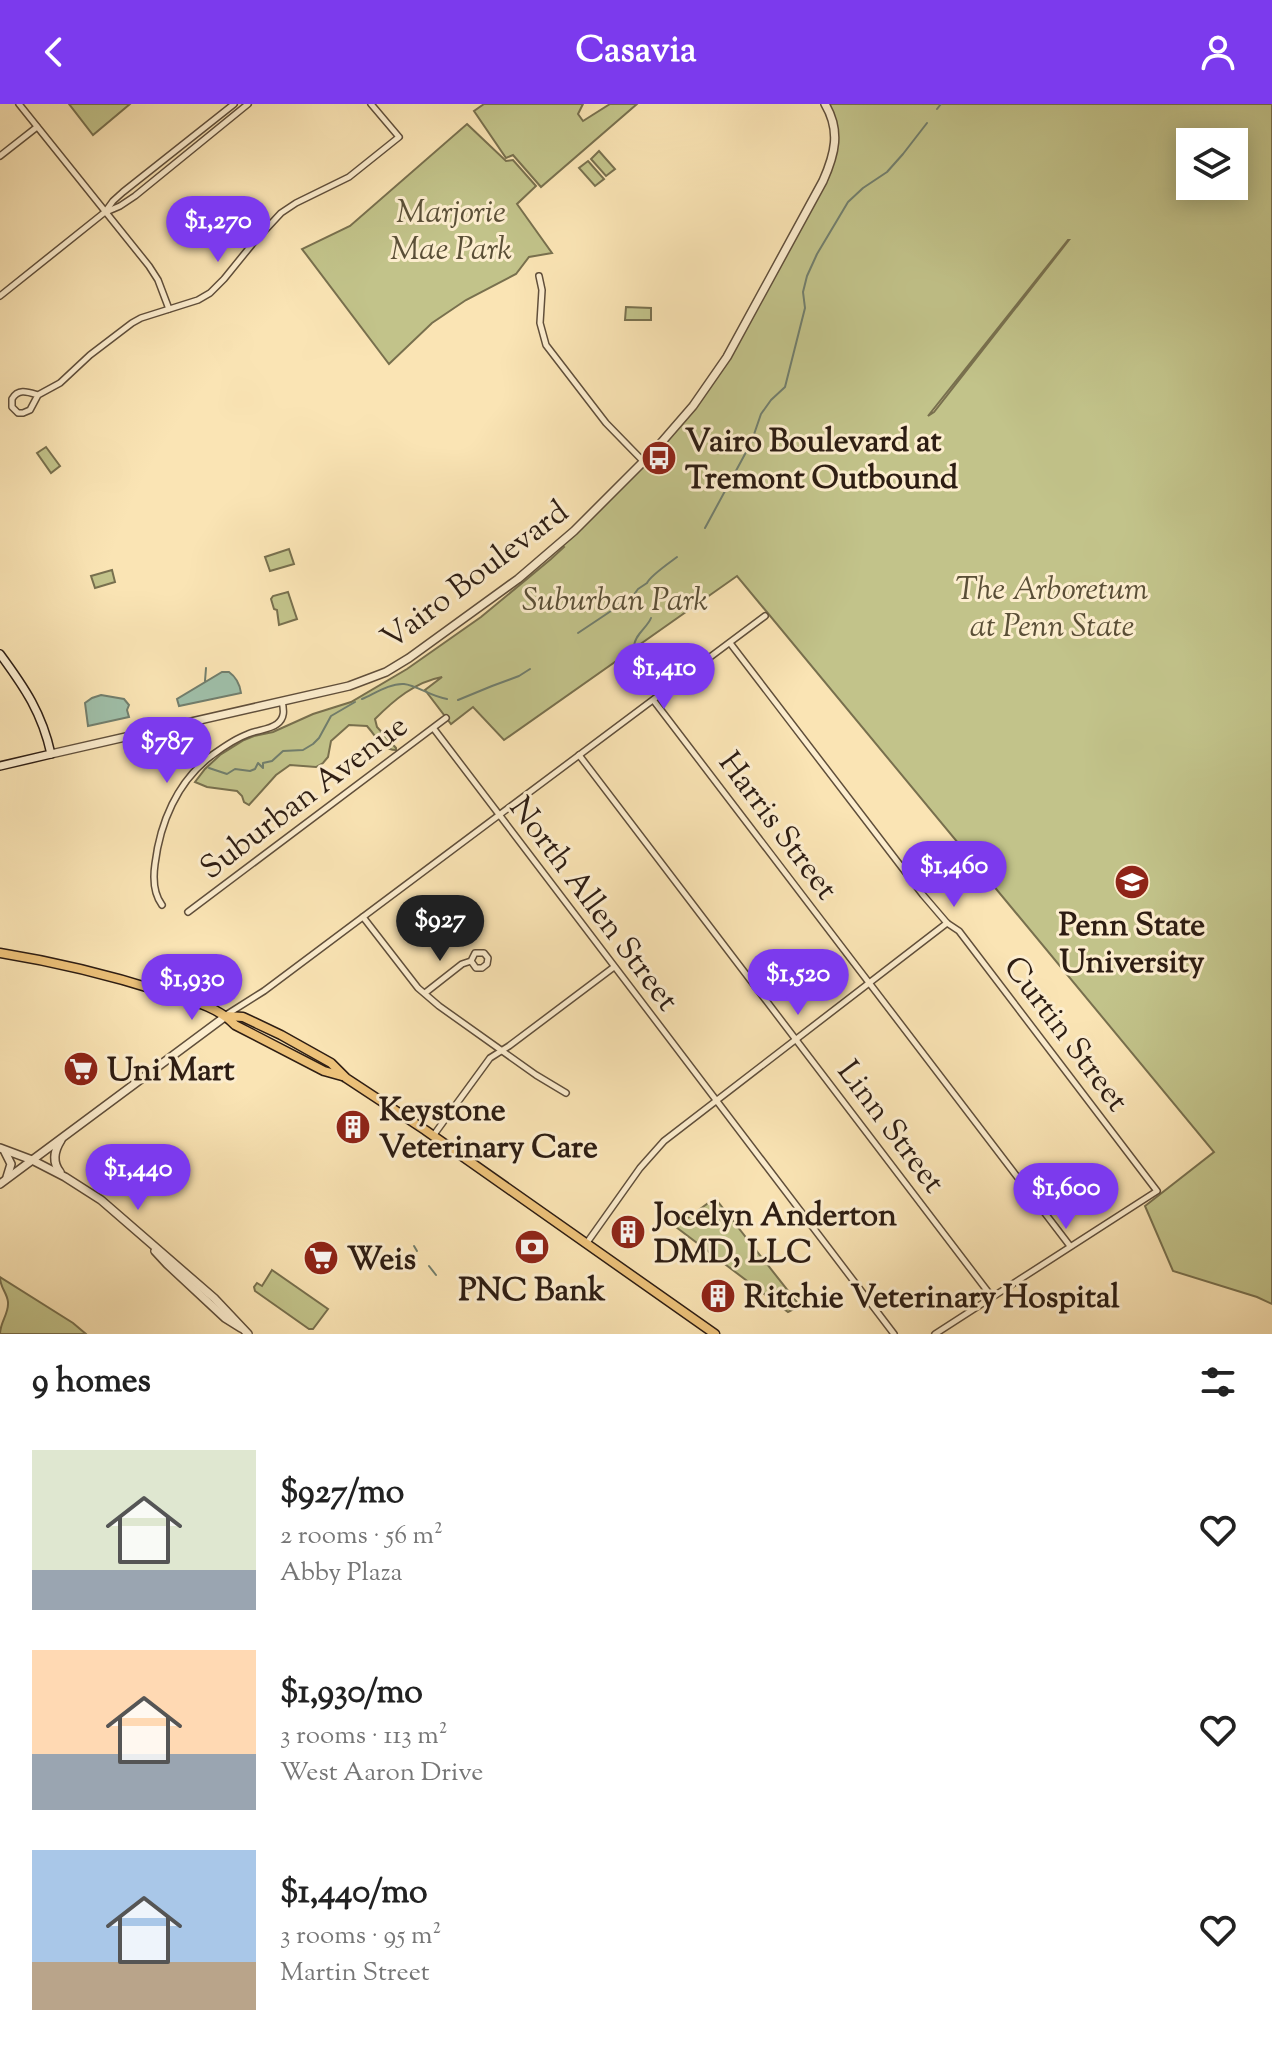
<!DOCTYPE html>
<html lang="en">
<head>
<meta charset="utf-8">
<style>
  :root { --surface:#fff; --page:#f2f2f2; --text:#222; --muted:#767676; --accent:#7c3aed }
  body { margin:0; font-family:"Sorts Mill Goudy",serif; background:var(--page); color:var(--text); height:100vh; display:flex; flex-direction:column; font-size:30px; white-space:nowrap }
  * { box-sizing:border-box; margin:0 }
  p { font-size:26px; color:var(--muted) }
  .icon { flex:none; width:44px; height:44px; fill:none; stroke:currentColor; stroke-width:2; stroke-linecap:round; stroke-linejoin:round }
  .map { position:relative; height:1230px; overflow:hidden }
  .details { display:flex; flex-direction:column; background:var(--surface); flex:1 }
  .details>* { flex:none }
  .tools { position:absolute; left:1176px; top:24px; display:grid; gap:16px }
  .tools a { display:grid; place-items:center; width:72px; height:72px; border-radius:0px; background:var(--surface); box-shadow:0 4px 20px #0003; font-size:40px }
  .price { position:absolute; translate:-50% -68px; padding:0 18px; border-radius:28px; background:var(--accent); color:#fff; font-size:26px; line-height:52px; filter:drop-shadow(0 2px 4px #0008) }
  .price::after { content:''; position:absolute; left:50%; top:48px; width:24px; height:18px; margin-left:-12px; background:inherit; clip-path:polygon(0 0,100% 0,50% 100%) }
  .price.current { background:#222; color:#fff }
  ul { padding:0; list-style:none }
  li { display:flex; align-items:center; gap:24px; height:200px; padding:0 32px }
  li span { display:grid; place-items:center; flex:none; width:224px; height:160px; border-radius:0px; color:#555 }
  li>.icon { margin-inline-start:auto }
  span .icon { width:96px; height:96px; fill:#fffc; stroke-width:1 }
  li b { font-size:34px }
  h2 { display:flex; justify-content:space-between; align-items:center; height:96px; padding:0 32px; font-size:34px }
  header { display:flex; justify-content:space-between; align-items:center; height:104px; padding:0 32px; background:var(--accent); color:#fff; font-size:36px; font-weight:800 }
  .map>svg:first-child { display:block }
  .green { fill:#c2c38a; stroke:#78704e; stroke-width:2; fill-rule:evenodd }
  .water { fill:#9fbfa9; stroke:#717e6d; stroke-width:2 }
  .lines { fill:none; stroke-linecap:round; stroke-linejoin:round }
  .stream { stroke:#717e6d; stroke-width:2 }
  .minor-casing { stroke:#604f3b; stroke-width:8 }
  .tertiary-casing { stroke:#604f3b; stroke-width:10 }
  .secondary-casing { stroke:#2d1d13; stroke-width:10 }
  .primary-casing { stroke:#2d1d13; stroke-width:11 }
  .minor { stroke:#fcedce; stroke-width:5 }
  .tertiary { stroke:#fcedce; stroke-width:7 }
  .secondary { stroke:#fcedce; stroke-width:7 }
  .primary { stroke:#edc27a; stroke-width:8 }
  .labels { text-anchor:middle; stroke-width:6; stroke-linejoin:round; paint-order:stroke }
  .park-label { font-size:32px; font-style:italic; fill:#5a4f37; stroke:#fcedce }
  .poi-label { font-size:32px; font-weight:bold; fill:#2d1d13; stroke:#fcedce; text-anchor:start }
  .street-label { font-size:32px; fill:#2d1d13; stroke:#fcedce }
</style>
</head>
<body>
<header><svg class="icon" aria-label="back" viewBox="0 0 24 24"><path d="M15 5l-7 7 7 7"/></svg>Casavia<svg class="icon" aria-label="person" viewBox="0 0 24 24"><circle cx="12" cy="8" r="4"/><path d="M4 21q1-7 8-7t8 7"/></svg></header>
<div class="map">
<svg width="1272" height="1230" viewBox="0 0 1272 1230">
  <rect width="100%" height="100%" fill="#fae4b4"/>
  <filter id="stains"><feTurbulence type="fractalNoise" baseFrequency=".0025" numOctaves="4"/><feColorMatrix values="0 0 0 0 .2 0 0 0 0 .09 0 0 0 0 .02 0 0 0 .5 -.17"/></filter>
  <radialGradient id="worn" r=".72"><stop offset=".6" stop-color="#630" stop-opacity="0"/><stop offset="1" stop-color="#630" stop-opacity=".3"/></radialGradient>
  <g class="green">
    <path d="M 69,0 L 130,0 L 93,31 Z"/>
    <path d="M 484,0 L 583,0 L 578,10 L 583,17 L 610,0 L 637,0 L 541,83 L 513,51 L 506,54 L 474,7 Z"/>
    <path d="M 825,0 L 1272,0 L 1272,1200 L 1257,1193 L 1173,1167 L 1145,1102 L 1214,1048 L 737,472 L 504,636 L 473,603 L 451,620 L 425,586 L 442,573 C 415,578 394,596 375,615 L 377,623 L 396,644 L 396,646 C 382,646 376,632 367,622 L 349,621 L 331,637 L 328,653 L 323,659 L 316,663 L 290,661 L 276,671 L 249,701 L 244,698 L 242,692 L 237,687 L 207,683 L 195,678 L 205,665 L 220,651 L 244,636 L 254,632 L 273,628 L 313,610 L 351,598 L 407,565 L 481,513 L 551,455 L 564,443 L 560,439 L 640,361 L 706,284 L 833,54 L 836,32 ZM 1190,38 L 1234,38 L 1234,82 L 1190,82 ZM 1069,136 L 934,308 L 928,312 L 1068,136 Z"/>
    <path d="M 467,20 L 506,57 L 513,56 L 536,82 L 517,100 L 552,149 L 529,153 L 516,170 L 466,196 L 432,219 L 389,260 L 302,145 L 350,122 Z"/>
    <path d="M 599,47 L 615,65 L 606,72 L 591,55 Z"/>
    <path d="M 588,57 L 604,75 L 595,82 L 579,64 Z"/>
    <path d="M 626,203 L 651,204 L 651,216 L 625,216 Z"/>
    <path d="M 46,343 L 60,362 L 51,369 L 37,349 Z"/>
    <path d="M 289,445 L 294,460 L 270,467 L 265,453 Z"/>
    <path d="M 112,466 L 115,478 L 95,484 L 91,472 Z"/>
    <path d="M 288,488 L 297,515 L 279,521 L 277,506 L 274,505 L 271,495 L 273,492 Z"/>
    <path d="M 715,1094 L 800,1202 L 788,1208 L 676,1123 Z"/>
    <path d="M 272,1166 L 328,1205 L 313,1225 L 309,1225 L 255,1187 L 254,1183 L 257,1179 L 262,1182 Z"/>
    <path d="M 0,1173 L 73,1219 L 86,1230 L 0,1230 C 0,1218 9,1210 8,1198 C 7,1188 0,1184 0,1173 Z"/>
  </g>
  <g class="water">
    <path d="M 222,568 L 229,568 C 236,573 240,581 241,589 L 179,602 L 177,595 Z"/>
    <path d="M 101,591 L 124,595 L 129,601 L 127,606 L 129,613 L 88,622 L 85,599 L 92,594 Z"/>
    <path d="M 197,627 L 201,627 L 204,631 L 184,648 L 187,653 L 186,657 C 172,657 155,660 143,651 L 144,644 C 159,632 181,637 197,627 Z"/>
  </g>
  <g class="lines">
    <g class="stream">
      <path d="M 937,5 L 941,0"/>
      <path d="M 705,424 L 751,339 L 761,310 L 771,296 L 785,283 L 805,204 L 803,188 L 807,172 L 817,150 L 848,98 L 863,84 L 887,68 L 903,50 L 927,19"/>
      <path d="M 578,529 L 614,505 L 626,493 L 633,492 L 638,485 L 647,479 C 650,472 669,459 677,453"/>
      <path d="M 634,542 C 635,530 647,524 651,514"/>
      <path d="M 205,577 L 206,564"/>
      <path d="M 362,595 C 374,590 390,579 404,580 C 416,581 432,593 447,595"/>
      <path d="M 458,596 L 492,582 L 519,572 L 530,565"/>
      <path d="M 202,628 L 203,622"/>
      <path d="M 209,664 L 227,670 L 235,665 L 250,667 L 255,665 L 258,659 L 263,664 L 263,659 L 272,657 L 283,647 L 303,646 L 313,640 L 319,634 L 331,612 L 355,598"/>
      <path d="M 414,1142 L 417,1147"/>
      <path d="M 429,1162 L 436,1171"/>
      <path d="M 469,1180 L 469,1188"/>
    </g>
    <defs>
      <g id="minor">
        <path d="M 19,0 L 149,162 L 158,176 L 169,205"/>
        <path d="M 0,52 L 37,23"/>
        <path d="M 106,108 L 120,102 L 135,92 L 248,0"/>
        <path d="M 539,172 L 542,186 L 540,219 L 546,241 L 606,319 L 644,358"/>
        <path d="M 0,192 L 105,108 L 113,97 L 123,88 L 234,0"/>
        <path d="M 38,291 C 28,288 18,284 12,295 L 12,303 L 18,309 L 23,309 L 30,306 L 38,291 L 60,279 L 90,251 L 132,219 L 141,214 L 198,196 L 210,189 L 224,175 L 254,138 L 281,109 L 296,99 L 349,73 L 399,33 L 371,0"/>
        <path d="M 730,539 L 923,791 L 947,819 L 959,827 L 1157,1087 L 935,1230"/>
        <path d="M 654,597 L 1070,1142"/>
        <path d="M 434,625 L 894,1230"/>
        <path d="M 579,651 L 992,1193"/>
        <path d="M 162,801 C 153,789 153,774 155,760 C 160,719 177,678 211,652 C 222,644 234,635 248,630 C 257,626 269,626 277,620 C 285,614 284,606 282,597"/>
        <path d="M 188,808 L 446,614"/>
        <path d="M 363,813 L 418,884 L 439,902 L 536,971 L 566,989"/>
        <path d="M 425,889 L 462,860 L 471,857 L 475,849 L 484,849 L 488,854 L 487,860 L 482,864 L 476,864 L 471,857"/>
        <path d="M 226,911 L 264,887 L 765,512"/>
        <path d="M 433,1032 L 490,954 L 509,942 L 614,863"/>
        <path d="M 586,1140 L 640,1064 L 664,1037 L 947,819"/>
      </g>
      <g id="tertiary">
        <path d="M 51,650 L 349,582 L 386,568 L 409,554 L 518,475 L 574,427 L 654,347 L 693,302 L 727,253 L 823,77 C 835,50 841,27 825,0"/>
        <path d="M 0,1044 L 32,1056 L 65,1073 L 101,1096 L 214,1194 L 248,1230"/>
        <path d="M 5,1048 L 11,1060 L 7,1073"/>
        <path d="M 60,1068 C 52,1058 54,1047 61,1036"/>
        <path d="M 0,1080 L 226,912"/>
        <path d="M 155,1147 L 167,1160 L 225,1214 L 241,1224"/>
      </g>
      <path id="secondary" d="M 0,550 C 25,584 42,609 51,650 L 0,662"/>
      <g id="primary">
        <path d="M 0,849 C 56,858 109,871 163,888 C 188,896 216,901 235,921 L 324,967 L 342,972"/>
        <path d="M 226,912 L 243,913 L 281,931 L 331,959 L 346,974 L 425,1026 L 715,1230"/>
      </g>
    </defs>
    <use href="#minor" class="minor-casing"/>
    <use href="#tertiary" class="tertiary-casing"/>
    <use href="#secondary" class="secondary-casing"/>
    <use href="#primary" class="primary-casing"/>
    <use href="#minor" class="minor"/>
    <use href="#tertiary" class="tertiary"/>
    <use href="#secondary" class="secondary"/>
    <use href="#primary" class="primary"/>
  </g>
  <defs>
    <symbol id="bus-disc" viewBox="-11 -11 22 22"><circle r="9.5" fill="#8f2418" stroke="#fcedce"/><path d="M-5-6H5V4H4V6H2V4H-2V6H-4V4H-5ZM-3.5-4V0h7V-4ZM-3.5 1.2v1.5H-2V1.2ZM2 1.2v1.5H3.5V1.2Z" fill="#fff"/></symbol>
    <symbol id="university-disc" viewBox="-11 -11 22 22"><circle r="9.5" fill="#8f2418" stroke="#fcedce"/><path d="M0-5L7-2L0 1L-7-2ZM-4 1L0 2.5L4 1V4Q0 6-4 4Z" fill="#fff"/></symbol>
    <symbol id="supermarket-disc" viewBox="-11 -11 22 22"><circle r="9.5" fill="#8f2418" stroke="#fcedce"/><path d="M-6-5.5h2.5l.6 2H6L4.5 2H-2.5L-4.4-4H-6ZM-1.5 3.2a1.3 1.3 0 1 0 .1 0ZM3 3.2a1.3 1.3 0 1 0 .1 0Z" fill="#fff"/></symbol>
    <symbol id="building-disc" viewBox="-11 -11 22 22"><circle r="9.5" fill="#8f2418" stroke="#fcedce"/><path d="M-4-6H4V6H1V3H-1V6H-4ZM-2.5-4.3h1.7v1.8h-1.7ZM.8-4.3h1.7v1.8H.8ZM-2.5-1h1.7V.8h-1.7ZM.8-1h1.7V.8H.8Z" fill="#fff"/></symbol>
    <symbol id="bank-disc" viewBox="-11 -11 22 22"><circle r="9.5" fill="#8f2418" stroke="#fcedce"/><path d="M-6-4H6V4H-6ZM0-2.3a2.3 2.3 0 1 0 0 4.6a2.3 2.3 0 1 0 0-4.6Z" fill="#fff"/></symbol>
  </defs>
  <g fill-rule="evenodd">
    <use href="#bus-disc" x="639" y="334" width="40" height="40"/>
    <use href="#university-disc" x="1112" y="758" width="40" height="40"/>
    <use href="#supermarket-disc" x="61" y="945" width="40" height="40"/>
    <use href="#building-disc" x="333" y="1003" width="40" height="40"/>
    <use href="#building-disc" x="608" y="1108" width="40" height="40"/>
    <use href="#bank-disc" x="512" y="1123" width="40" height="40"/>
    <use href="#supermarket-disc" x="301" y="1134" width="40" height="40"/>
    <use href="#building-disc" x="698" y="1172" width="40" height="40"/>
  </g>
  <g class="labels">
    <g class="park-label">
      <text x="451" y="118">Marjorie<tspan x="451" dy="37">Mae Park</tspan></text>
      <text x="1052" y="495">The Arboretum<tspan x="1052" dy="37">at Penn State</tspan></text>
      <text x="615" y="506">Suburban Park</text>
    </g>
    <g class="poi-label">
      <text x="685" y="347">Vairo Boulevard at<tspan x="685" dy="37">Tremont Outbound</tspan></text>
      <text x="1132" y="831" text-anchor="middle">Penn State<tspan x="1132" dy="37">University</tspan></text>
      <text x="107" y="976">Uni Mart</text>
      <text x="379" y="1016">Keystone<tspan x="379" dy="37">Veterinary Care</tspan></text>
      <text x="654" y="1121">Jocelyn Anderton<tspan x="654" dy="37">DMD, LLC</tspan></text>
      <text x="347" y="1165">Weis</text>
      <text x="532" y="1196" text-anchor="middle">PNC Bank</text>
      <text x="744" y="1203">Ritchie Veterinary Hospital</text>
    </g>
    <g class="street-label">
      <text transform="translate(474 470) rotate(-37)" y="11">Vairo Boulevard</text>
      <text transform="translate(303 692) rotate(-37)" y="11">Suburban Avenue</text>
      <text transform="translate(779 721) rotate(53)" y="11">Harris Street</text>
      <text transform="translate(595 799) rotate(53)" y="11">North Allen Street</text>
      <text transform="translate(1067 929) rotate(53)" y="11">Curtin Street</text>
      <text transform="translate(892 1022) rotate(53)" y="11">Linn Street</text>
    </g>
  </g>
  <rect width="100%" height="100%" filter="url(#stains)"/>
  <rect width="100%" height="100%" fill="url(#worn)"/>
</svg>
<div class="tools">
<a><svg class="icon" aria-label="layers" viewBox="0 0 24 24"><path d="M12 4l9 5-9 5-9-5zM3 14l9 5 9-5"/></svg></a>
</div>
<b class="price" style="left:218px;top:160px">$1,270</b>
<b class="price" style="left:664px;top:607px">$1,410</b>
<b class="price" style="left:167px;top:681px">$787</b>
<b class="price" style="left:954px;top:805px">$1,460</b>
<b class="price current" style="left:440px;top:859px">$927</b>
<b class="price" style="left:798px;top:913px">$1,520</b>
<b class="price" style="left:192px;top:918px">$1,930</b>
<b class="price" style="left:138px;top:1108px">$1,440</b>
<b class="price" style="left:1066px;top:1127px">$1,600</b>
</div>
<section class="details">
<h2>9 homes<svg class="icon" aria-label="filters" viewBox="0 0 24 24"><path d="M4 7h16M4 17h16"/><circle cx="9" cy="7" r="2"/><circle cx="15" cy="17" r="2"/></svg></h2>
<ul>
<li><span style="background:linear-gradient(#dfe7d0 75%,#9aa5b1 0)"><svg class="icon" aria-label="home" viewBox="0 0 24 24"><path d="M3 11l9-7 9 7M6 9v11h12V9"/></svg></span><div><b>$927/mo</b><p>2 rooms · 56 m²</p><p>Abby Plaza</p></div><svg class="icon" aria-label="heart" viewBox="0 0 24 24"><path d="M12 20l-8-8c-3-5 5-10 8-4 3-6 11-1 8 4z"/></svg></li>
<li><span style="background:linear-gradient(#ffd9b3 65%,#9aa5b1 0)"><svg class="icon" aria-label="home" viewBox="0 0 24 24"><path d="M3 11l9-7 9 7M6 9v11h12V9"/></svg></span><div><b>$1,930/mo</b><p>3 rooms · 113 m²</p><p>West Aaron Drive</p></div><svg class="icon" aria-label="heart" viewBox="0 0 24 24"><path d="M12 20l-8-8c-3-5 5-10 8-4 3-6 11-1 8 4z"/></svg></li>
<li><span style="background:linear-gradient(#a9c7e8 70%,#b9a48a 0)"><svg class="icon" aria-label="home" viewBox="0 0 24 24"><path d="M3 11l9-7 9 7M6 9v11h12V9"/></svg></span><div><b>$1,440/mo</b><p>3 rooms · 95 m²</p><p>Martin Street</p></div><svg class="icon" aria-label="heart" viewBox="0 0 24 24"><path d="M12 20l-8-8c-3-5 5-10 8-4 3-6 11-1 8 4z"/></svg></li>
</ul>
</section>
</body>
</html>
